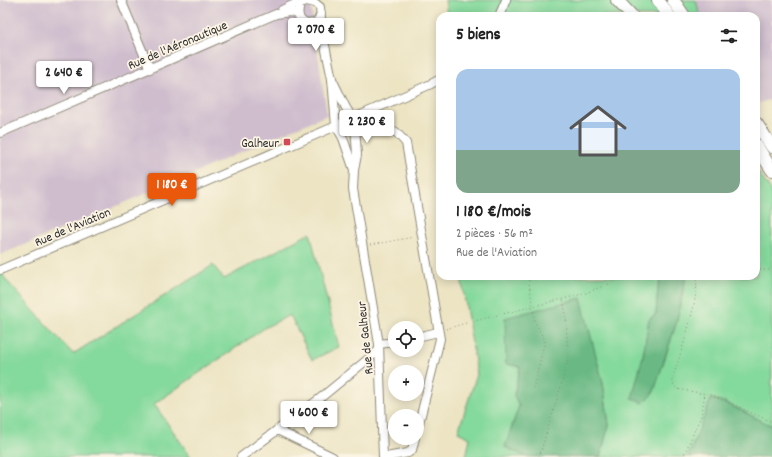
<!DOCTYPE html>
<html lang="fr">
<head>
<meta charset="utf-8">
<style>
  :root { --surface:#fff; --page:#f6f6f6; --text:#222; --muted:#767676; --accent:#ea580c }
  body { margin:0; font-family:Dekko,sans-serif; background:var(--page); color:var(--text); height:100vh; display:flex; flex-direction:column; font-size:15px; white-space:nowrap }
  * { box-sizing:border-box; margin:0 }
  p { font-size:13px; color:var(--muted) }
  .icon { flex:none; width:22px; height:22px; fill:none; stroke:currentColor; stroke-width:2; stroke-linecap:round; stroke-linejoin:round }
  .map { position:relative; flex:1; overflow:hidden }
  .drawer { position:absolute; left:436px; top:12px; width:324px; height:268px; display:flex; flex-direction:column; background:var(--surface); border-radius:12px; box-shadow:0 2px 10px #0003 }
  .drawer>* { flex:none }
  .fabs { position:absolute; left:388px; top:321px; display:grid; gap:8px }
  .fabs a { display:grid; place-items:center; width:36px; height:36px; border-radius:50%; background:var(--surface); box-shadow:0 2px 10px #0003; font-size:20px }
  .price { position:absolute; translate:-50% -34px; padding:0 9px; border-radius:4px; background:#fff; color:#222; font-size:13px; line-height:26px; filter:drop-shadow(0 1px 2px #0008) }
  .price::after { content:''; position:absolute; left:50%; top:24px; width:12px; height:9px; margin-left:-6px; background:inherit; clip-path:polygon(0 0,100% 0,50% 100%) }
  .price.selected { background:var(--accent); color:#fff }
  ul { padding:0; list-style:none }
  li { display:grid; align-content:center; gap:8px; height:212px; padding:0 20px }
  li span { display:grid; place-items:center; height:124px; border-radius:12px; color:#555 }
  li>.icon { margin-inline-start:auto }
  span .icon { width:72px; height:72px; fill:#fffc; stroke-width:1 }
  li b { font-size:17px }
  h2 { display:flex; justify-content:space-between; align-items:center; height:48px; padding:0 20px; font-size:17px }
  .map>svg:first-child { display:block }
  .industrial { fill:#cfbdce }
  .green { fill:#84d99c; stroke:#588264 }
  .forest { fill:#6bb984; stroke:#4b7258 }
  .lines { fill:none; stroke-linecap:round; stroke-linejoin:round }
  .minor-casing { stroke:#8c8877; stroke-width:10 }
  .highway-casing { stroke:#8c8877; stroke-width:14 }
  .path { stroke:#8c8877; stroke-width:1; stroke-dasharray:1 3; stroke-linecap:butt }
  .minor { stroke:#fff; stroke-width:8 }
  .highway { stroke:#fff; stroke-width:12 }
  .poi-dot { fill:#d1495b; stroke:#fcf5e5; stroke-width:1.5 }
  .labels { text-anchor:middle; stroke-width:3.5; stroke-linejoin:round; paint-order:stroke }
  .street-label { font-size:13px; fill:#2b2b2b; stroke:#fcf5e5 }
  .poi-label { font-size:13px; fill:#2b2b2b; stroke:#fcf5e5; text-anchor:end }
</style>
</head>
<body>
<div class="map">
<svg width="772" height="457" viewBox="0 0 772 457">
  <rect width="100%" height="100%" fill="#fcf5e5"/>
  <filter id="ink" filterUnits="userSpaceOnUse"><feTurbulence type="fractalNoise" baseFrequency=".025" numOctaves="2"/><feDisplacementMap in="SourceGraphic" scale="8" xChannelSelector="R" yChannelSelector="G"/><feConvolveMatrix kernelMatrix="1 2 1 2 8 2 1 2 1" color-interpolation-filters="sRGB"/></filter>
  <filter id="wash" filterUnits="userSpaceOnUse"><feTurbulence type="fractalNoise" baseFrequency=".012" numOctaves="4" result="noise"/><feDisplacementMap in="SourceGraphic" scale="16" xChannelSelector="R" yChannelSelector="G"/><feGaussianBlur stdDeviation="0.9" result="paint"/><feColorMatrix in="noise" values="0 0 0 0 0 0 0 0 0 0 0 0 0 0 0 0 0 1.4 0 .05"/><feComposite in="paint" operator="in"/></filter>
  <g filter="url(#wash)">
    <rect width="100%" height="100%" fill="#ece4c3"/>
    <g class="industrial">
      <path d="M 0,0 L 310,0 L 327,115 L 263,142 L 188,176 L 0,255 Z"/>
      <path d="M 696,0 L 772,0 L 772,104 L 769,100 L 756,104 L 756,16 L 700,16 Z"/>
    </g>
    <g class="green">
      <path d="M 445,0 L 696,0 L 700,16 L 447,16 Z"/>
      <path d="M 756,169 L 772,192 L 772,426 L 724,402 L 712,399 L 688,457 L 600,457 L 609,425 L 603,383 L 520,367 L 514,395 L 519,406 L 505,447 L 527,457 L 466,457 L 470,438 L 458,432 L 477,374 L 461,276 L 662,276 L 658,287 L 656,314 L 649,319 L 643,356 L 653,394 L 676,324 L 686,277 L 671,276 L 756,276 Z"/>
      <path d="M 310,233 L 339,347 L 312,360 L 290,315 L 266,327 L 154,404 L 191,457 L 0,457 L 0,265 L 5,279 L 73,354 L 213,265 L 224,279 Z"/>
    </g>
    <g class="forest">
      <path d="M 662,276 L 686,277 L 676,324 L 653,394 L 643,403 L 632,398 L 643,356 L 649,319 L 656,314 L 658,287 Z"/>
      <path d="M 581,298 L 603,383 L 609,425 L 600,457 L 527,457 L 505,447 L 519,406 L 514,395 L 520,367 L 506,364 L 505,318 Z"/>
      <path d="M 711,399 L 724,402 L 772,426 L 772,457 L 688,457 Z"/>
    </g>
  </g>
  <g filter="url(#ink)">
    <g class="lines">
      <defs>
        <g id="minor">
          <path d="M 121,0 L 150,69"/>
          <path d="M 299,9 C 297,16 300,22 308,24 L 317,22 L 321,14"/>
          <path d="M 282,10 L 295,4 L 307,1 L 315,3 L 320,7 L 322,31 L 332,79 L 336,126 L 343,138 L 354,170"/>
          <path d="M 499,16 L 506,0"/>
          <path d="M 332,79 L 346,108 L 353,119 L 355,125 L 357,155 L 354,170 L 353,189 L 379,344 L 383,457"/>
          <path d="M 396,132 L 406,143 L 440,339 L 417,431"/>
          <path d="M 0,133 L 276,14 L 290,12 L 298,14"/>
          <path d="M 0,270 L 336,126 L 431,84 L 440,79"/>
          <path d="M 417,337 L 438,332"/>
          <path d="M 379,344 L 395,342"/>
          <path d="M 277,430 L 333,457"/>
          <path d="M 241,457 L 318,400 L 379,350"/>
          <path d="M 386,457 L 408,453 L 412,450 L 415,438"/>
        </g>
        <g id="highway">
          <path d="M 617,0 L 632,16"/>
          <path d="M 658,0 L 669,16"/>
          <path d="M 673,0 L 684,16"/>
          <path d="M 756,123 L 772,147"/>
          <path d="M 756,145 L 772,170"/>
        </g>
      </defs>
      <use href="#minor" class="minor-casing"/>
      <use href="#highway" class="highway-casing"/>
      <g class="path">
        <path d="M 384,114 L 392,126"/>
        <path d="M 370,245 L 414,237"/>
        <path d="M 756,270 L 772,270"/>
        <path d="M 528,276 L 535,322 L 545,341 L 533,389"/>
        <path d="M 695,276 C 703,289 678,361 673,377 L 673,384 L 677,389 L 712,395 L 772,422"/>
        <path d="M 446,329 L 466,323 L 583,294 L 629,276"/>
        <path d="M 539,457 L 562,383 L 568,358 L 566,316 L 563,299"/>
        <path d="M 683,457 L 701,416 L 705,394"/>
      </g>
      <use href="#minor" class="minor"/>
      <use href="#highway" class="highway"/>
    </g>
  </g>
  <rect class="poi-dot" x="283" y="138" width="8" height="8" rx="2"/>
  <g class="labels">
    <g class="street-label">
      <text transform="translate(177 44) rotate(-23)" y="5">Rue de l'Aéronautique</text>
      <text transform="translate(72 226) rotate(-23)" y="5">Rue de l'Aviation</text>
      <text transform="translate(364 338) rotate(-96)" y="5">Rue de Galheur</text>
    </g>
    <g class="poi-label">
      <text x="279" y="147">Galheur</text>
    </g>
  </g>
</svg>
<div class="fabs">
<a><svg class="icon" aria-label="locate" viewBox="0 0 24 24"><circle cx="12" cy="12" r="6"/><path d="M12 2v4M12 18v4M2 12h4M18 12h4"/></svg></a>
<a>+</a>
<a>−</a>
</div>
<b class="price" style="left:316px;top:52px">2 070 €</b>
<b class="price" style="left:64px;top:95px">2 640 €</b>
<b class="price" style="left:367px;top:144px">2 230 €</b>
<b class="price selected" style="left:172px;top:207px">1 180 €</b>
<b class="price" style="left:309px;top:435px">4 600 €</b>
<section class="drawer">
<h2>5 biens<svg class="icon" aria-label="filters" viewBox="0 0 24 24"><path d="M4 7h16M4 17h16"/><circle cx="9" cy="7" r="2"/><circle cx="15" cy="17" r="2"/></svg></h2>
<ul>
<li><span style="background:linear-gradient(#a9c7e8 65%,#7fa58c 0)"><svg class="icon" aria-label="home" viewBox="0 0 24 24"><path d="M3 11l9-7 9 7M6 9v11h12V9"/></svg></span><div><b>1 180 €/mois</b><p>2 pièces · 56 m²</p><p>Rue de l'Aviation</p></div></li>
</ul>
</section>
</div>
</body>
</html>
